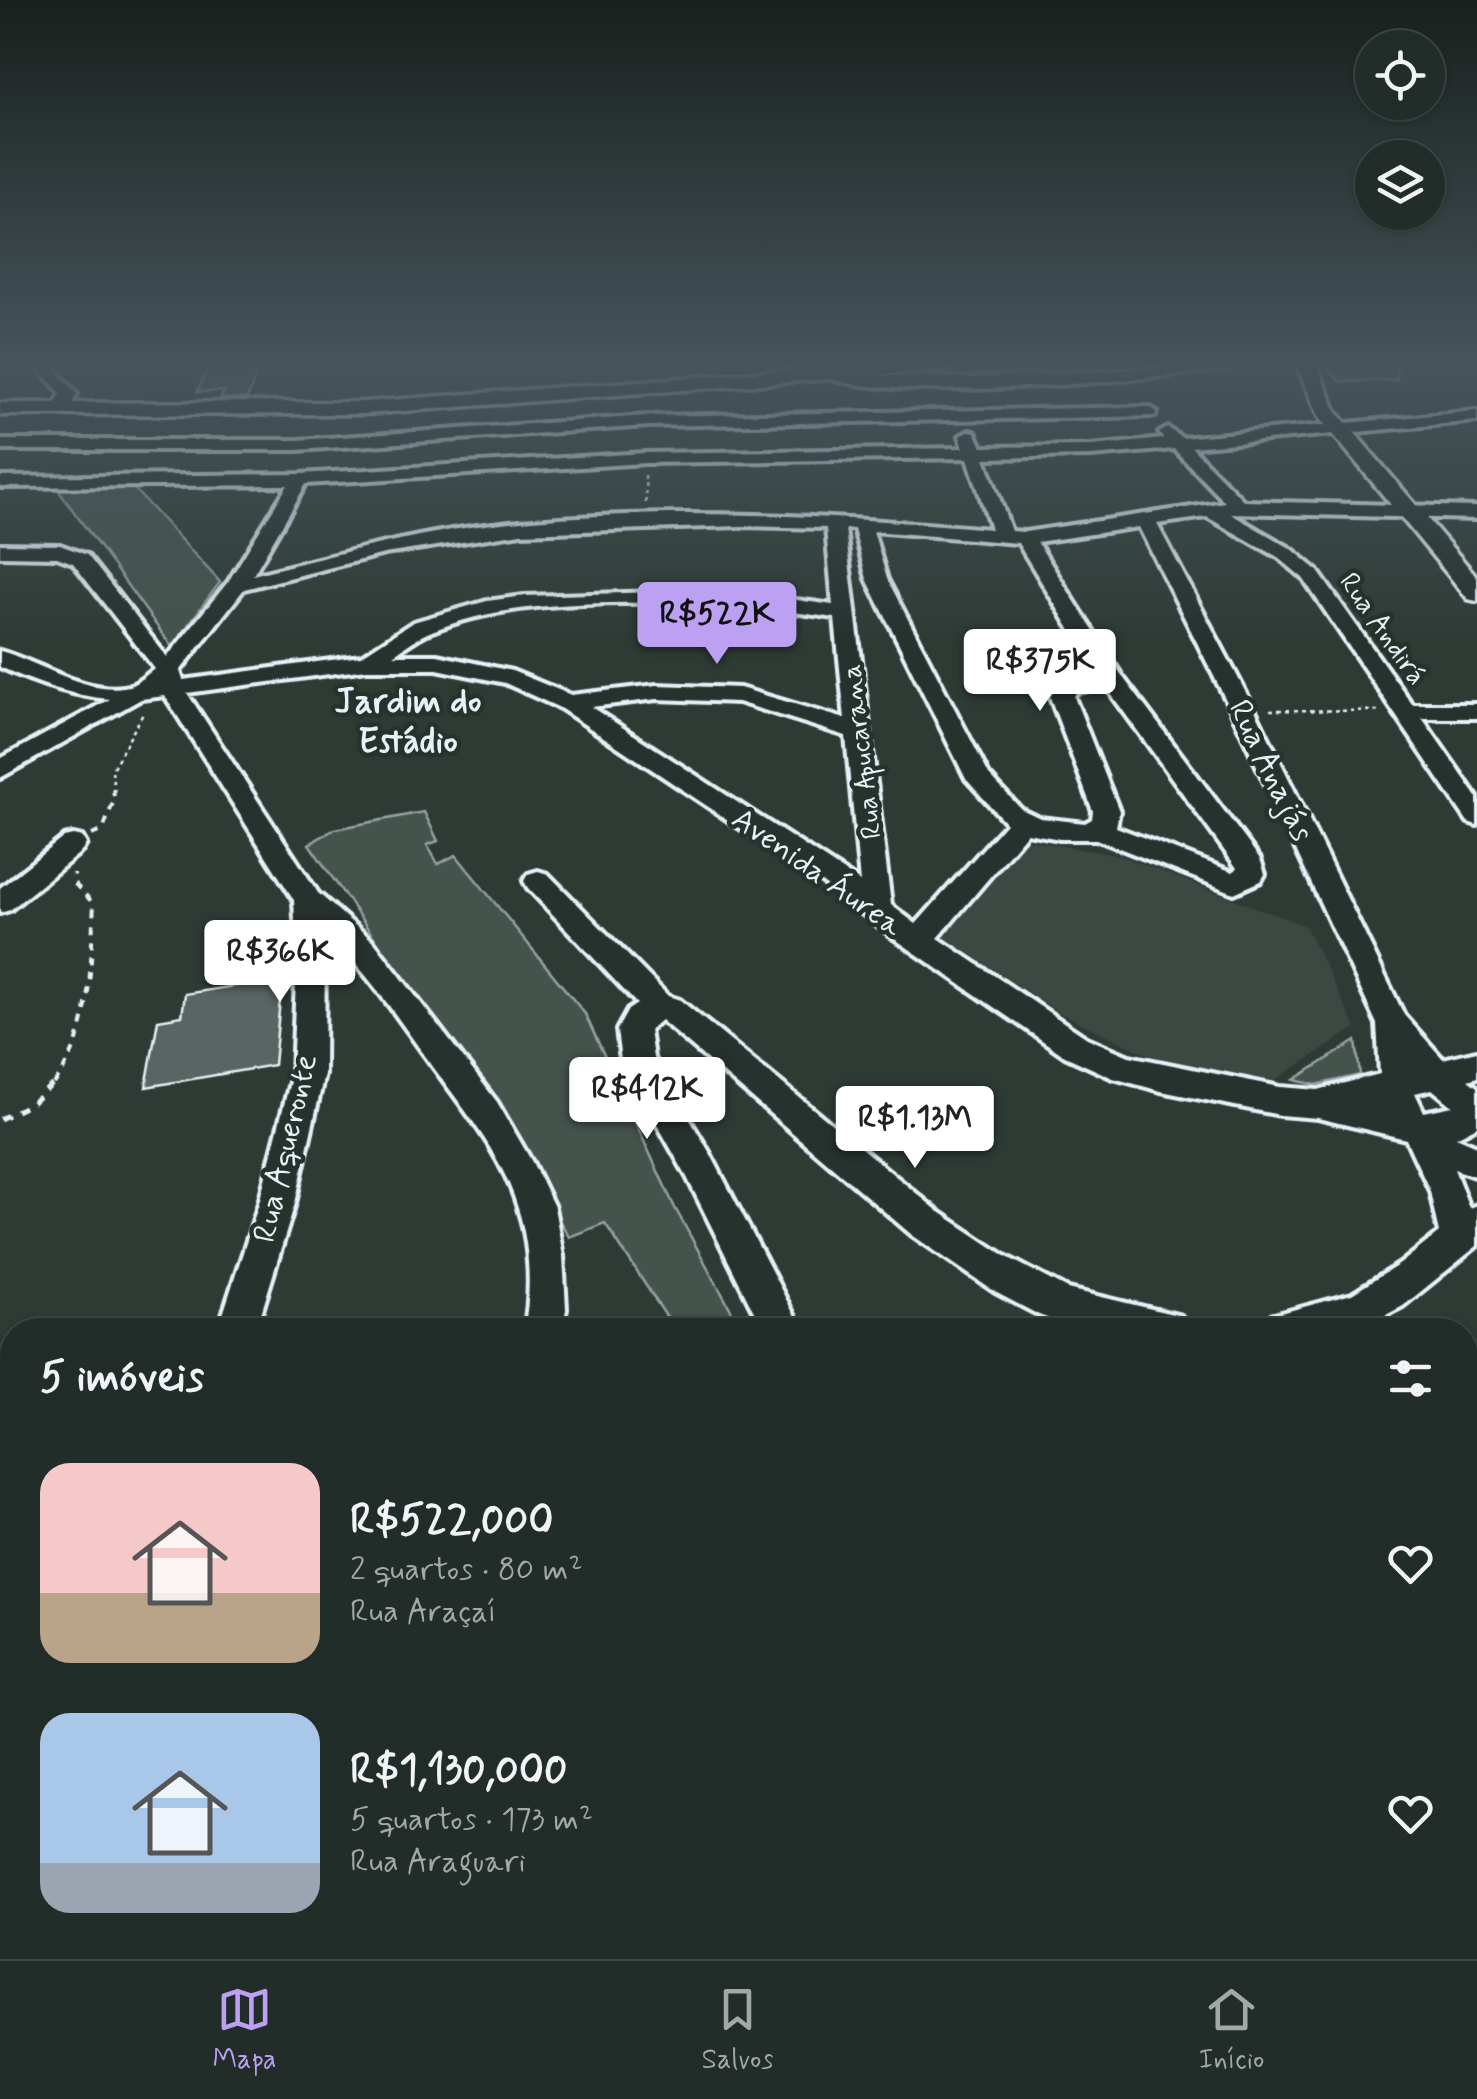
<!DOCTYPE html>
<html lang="pt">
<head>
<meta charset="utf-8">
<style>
  :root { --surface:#222c28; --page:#2e3834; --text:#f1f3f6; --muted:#a2a7a8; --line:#3f4845; --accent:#bca0f2 }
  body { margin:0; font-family:Mynerve,sans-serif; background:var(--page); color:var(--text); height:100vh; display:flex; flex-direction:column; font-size:38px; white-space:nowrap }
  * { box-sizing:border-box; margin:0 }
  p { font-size:32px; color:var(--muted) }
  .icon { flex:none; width:55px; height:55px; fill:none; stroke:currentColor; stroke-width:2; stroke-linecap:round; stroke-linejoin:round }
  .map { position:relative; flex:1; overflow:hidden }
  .sheet { position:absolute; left:0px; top:1318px; width:1478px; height:642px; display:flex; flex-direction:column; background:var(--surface); border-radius:40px 40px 0 0; box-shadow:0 2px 8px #0004,0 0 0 2px var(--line) }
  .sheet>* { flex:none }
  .fabs { position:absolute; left:1355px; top:30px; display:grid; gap:20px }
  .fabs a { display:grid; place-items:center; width:90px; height:90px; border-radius:50%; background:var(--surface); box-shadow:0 2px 8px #0004,0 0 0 2px var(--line); font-size:50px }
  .price { position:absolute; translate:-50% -85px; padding:0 22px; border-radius:10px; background:#fff; color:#222; font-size:32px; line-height:65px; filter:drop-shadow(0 2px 5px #0008) }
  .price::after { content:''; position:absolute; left:50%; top:60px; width:30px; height:22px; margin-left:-15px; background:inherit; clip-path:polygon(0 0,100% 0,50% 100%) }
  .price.current { background:var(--accent); color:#111 }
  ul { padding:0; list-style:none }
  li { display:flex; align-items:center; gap:30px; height:250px; padding:0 40px }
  li span { display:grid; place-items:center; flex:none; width:280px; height:200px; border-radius:30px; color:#555 }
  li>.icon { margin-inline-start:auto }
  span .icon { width:120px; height:120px; fill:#fffc; stroke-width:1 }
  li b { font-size:42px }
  h2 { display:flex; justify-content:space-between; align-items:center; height:120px; padding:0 40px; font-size:42px }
  .dock { display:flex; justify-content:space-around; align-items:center; height:140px; border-top:2px solid var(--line); background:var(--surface); font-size:28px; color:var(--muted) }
  .dock a { display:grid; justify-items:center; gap:5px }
  .dock .current { color:var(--accent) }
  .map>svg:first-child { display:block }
  .built { fill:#3b4843 }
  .green { fill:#45524e; stroke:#96a2a3; stroke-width:2.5 }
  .building { fill:#596563; stroke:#e8f1f8; stroke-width:2.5 }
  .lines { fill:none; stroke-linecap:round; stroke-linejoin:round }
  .minor-casing { stroke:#e8f1f8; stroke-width:8 }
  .major-casing { stroke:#e8f1f8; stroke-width:7 }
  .path-far3 { stroke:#e8f1f8; stroke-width:2.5; stroke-dasharray:4 4; stroke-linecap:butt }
  .path-far2 { stroke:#e8f1f8; stroke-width:4; stroke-dasharray:8 8; stroke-linecap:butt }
  .path-far1 { stroke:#e8f1f8; stroke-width:5; stroke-dasharray:9 9; stroke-linecap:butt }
  .path { stroke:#e8f1f8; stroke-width:6; stroke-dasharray:11 11; stroke-linecap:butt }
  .minor { fill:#26332d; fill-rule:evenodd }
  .major { fill:#26332d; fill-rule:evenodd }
  .labels { text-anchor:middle; stroke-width:9; stroke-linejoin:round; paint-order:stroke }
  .far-street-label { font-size:28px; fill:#e8f1f8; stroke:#26332d }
  .street-label { font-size:32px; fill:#e8f1f8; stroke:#26332d }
  .far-district-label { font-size:35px; font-weight:bold; fill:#e8f1f8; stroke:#26332d }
</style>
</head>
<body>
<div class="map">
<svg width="1477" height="1959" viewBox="0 0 1477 1959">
  <rect width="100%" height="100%" fill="#2e3b35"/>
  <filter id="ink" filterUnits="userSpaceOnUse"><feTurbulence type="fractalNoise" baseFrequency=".01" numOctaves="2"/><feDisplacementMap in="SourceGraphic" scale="20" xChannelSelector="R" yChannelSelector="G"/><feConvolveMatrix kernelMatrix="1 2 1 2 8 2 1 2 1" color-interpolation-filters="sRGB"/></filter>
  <g filter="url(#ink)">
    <path class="built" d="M 1021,839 L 1121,856 L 1305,926 L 1356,1028 L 1274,1081 L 1208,1072 L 1147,1054 L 1060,1013 L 943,936 Z"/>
    <g class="green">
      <path d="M 1062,364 L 1199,364 L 1117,376 L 893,380 L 855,373 Z"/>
      <path d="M 56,487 L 133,488 L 220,582 L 172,647 Z"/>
      <path d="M 424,812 L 438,841 L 427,845 L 438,864 L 456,855 L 585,1014 L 675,1208 L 742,1330 L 675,1330 L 605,1223 L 569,1237 L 506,1127 L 309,844 L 335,829 Z"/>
      <path d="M 1356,1041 L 1360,1075 L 1316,1085 L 1294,1080 Z"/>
    </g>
    <g class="building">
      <path d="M 210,364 L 261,364 L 247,399 L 220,399 L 224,391 L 197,392 Z"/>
      <path d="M 1322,364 L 1396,364 L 1397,380 L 1341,382 Z"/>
      <path d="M 282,978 L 274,1065 L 146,1087 L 158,1020 L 182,1016 L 185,994 Z"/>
    </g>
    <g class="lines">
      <defs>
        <g id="minor">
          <path d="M 35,364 L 51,364 L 77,394 L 66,414 L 52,410 L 61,394 Z"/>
          <path d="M 801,364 L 818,364 L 836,373 L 857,375 L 974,378 L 1237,364 L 1230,369 C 1157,377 846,413 801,364 Z"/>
          <path d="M 1149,407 L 1157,412 L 1155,416 L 648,426 L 297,450 L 0,450 L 0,440 L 297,440 L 648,416 Z"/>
          <path d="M 1477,411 L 1477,421 L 1191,447 L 1244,501 L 1477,507 L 1477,519 L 1229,513 L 1292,549 L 1317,570 L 1412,704 L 1477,704 L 1477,718 L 1422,718 L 1477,797 L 1477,825 L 1468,822 L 1303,578 L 1278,557 L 1207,517 L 1157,524 L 1255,710 L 1404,1015 L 1443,1059 L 1477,1051 L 1477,1077 L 1468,1080 L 1477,1087 L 1477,1126 L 1456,1137 L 1477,1146 L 1477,1177 L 1454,1169 L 1469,1208 L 1477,1205 L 1477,1246 L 1403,1306 L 1357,1330 L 1265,1330 L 1270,1316 L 1352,1294 L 1400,1264 L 1439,1233 L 1430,1191 L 1406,1139 L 1318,1118 L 1280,1115 L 1161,1091 L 1113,1078 L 1065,1056 L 895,939 L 824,884 L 560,708 L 505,683 L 437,669 L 367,669 L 187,693 L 318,893 L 373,941 L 497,1102 L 532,1162 L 554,1207 L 563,1256 L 566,1309 L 562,1330 L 524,1330 C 532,1292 530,1245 518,1208 C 502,1153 459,1103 426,1057 C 394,1013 365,968 325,932 L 324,1074 L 295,1203 L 256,1330 L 218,1330 L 259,1203 L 292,1074 L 297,957 L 294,900 L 165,696 L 141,699 L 0,778 L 0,759 L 110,699 C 72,696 35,683 0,667 L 0,651 C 38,661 87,696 129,686 C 137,684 147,674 155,669 L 73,563 L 57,557 L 0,556 L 0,544 L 60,545 L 87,555 L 167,657 L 228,582 L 288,485 L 0,487 L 0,477 L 300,474 L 645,453 L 964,448 L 960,436 L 969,431 L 975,432 L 982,447 L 1091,446 L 1164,439 L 1159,433 L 1168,428 L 1182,438 ZM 1174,449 L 1225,502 L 1025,532 L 1011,531 L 985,458 L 1091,456 ZM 968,458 L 991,529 C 835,516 677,507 521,521 C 430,529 342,553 253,575 L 306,484 L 645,463 ZM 741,526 L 826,528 L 833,605 L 724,590 L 524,596 L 487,601 L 413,622 L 361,656 L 183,680 L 180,671 L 244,589 L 384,554 L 521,533 ZM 1139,527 L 1231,710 L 1377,1024 L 1380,1074 L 1318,1090 L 1280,1087 L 1129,1056 L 1087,1038 L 938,938 L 1027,833 L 1060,839 L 1096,839 L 1234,893 L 1261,881 L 1265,874 L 1260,859 L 1122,676 L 1037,542 ZM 845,529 L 854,529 L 867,579 L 966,779 L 1006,823 L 916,924 L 891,905 ZM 873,531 L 1018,543 L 1098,675 L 1060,682 L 1050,697 L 1093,811 L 1092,819 L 1085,823 L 1040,818 L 1021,809 L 989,775 L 887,579 ZM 724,602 L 835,618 L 845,719 L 740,688 L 657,685 L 571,695 L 512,671 L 437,655 L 393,655 C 405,647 418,636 432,631 C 522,595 628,605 724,602 ZM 1106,687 L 1237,868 L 1237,869 L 1233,872 L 1116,827 L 1119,811 L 1074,697 L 1076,692 ZM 657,699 L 738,702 L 846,736 L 860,882 L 591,707 ZM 1432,1089 L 1453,1106 L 1424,1112 L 1415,1093 Z"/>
          <path d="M 73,835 L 82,837 L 86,844 L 82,851 L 10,910 L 0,913 L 0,888 L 64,837 Z"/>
          <path d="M 538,871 L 548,874 L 668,996 L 680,1000 L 938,1211 L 1007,1257 L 1068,1289 L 1181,1316 L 1186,1330 L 1080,1330 L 1039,1315 L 995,1292 L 912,1235 L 661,1020 L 649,1030 L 653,1058 L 711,1155 L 802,1330 L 763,1330 L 687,1177 L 621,1060 L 617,1030 L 628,1010 L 637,1004 L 528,888 L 524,881 L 528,874 Z"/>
          <path d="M 1477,1477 L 1477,1562 L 1465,1557 L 1465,1480 Z"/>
          <path d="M 0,1574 L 12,1579 L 12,1646 L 0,1641 Z"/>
          <path d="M 12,1705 L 12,1763 L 0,1768 L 0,1710 Z"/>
          <path d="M 517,1948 L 579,1948 L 575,1959 L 512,1959 Z"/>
          <path d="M 664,1948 L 716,1948 L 714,1959 L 660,1959 Z"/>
          <path d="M 1040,1948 L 1096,1948 L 1092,1959 L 1035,1959 Z"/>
        </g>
        <g id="major">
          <path d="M 865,364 L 957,364 L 948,370 L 364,414 L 0,415 L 0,403 L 364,402 Z"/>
          <path d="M 1296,364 L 1316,364 L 1337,412 L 1477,577 L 1477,601 L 1468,599 L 1320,418 Z"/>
        </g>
      </defs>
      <use href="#minor" class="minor-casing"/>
      <use href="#major" class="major-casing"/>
      <g class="path-far3">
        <path d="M 645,475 L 646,506"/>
        <path d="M 1270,710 L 1380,711"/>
        <path d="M 113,783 L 112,769 L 144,712"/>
      </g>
      <g class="path-far2">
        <path d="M 92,835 L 103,830 L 114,800 L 113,781"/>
        <path d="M 54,1084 C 93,1032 90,966 94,904 L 74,883 L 74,873"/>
      </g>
      <path class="path-far1" d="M 0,1119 L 32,1103 L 56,1081"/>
      <g class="path">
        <path d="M 1465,1709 L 1477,1701"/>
        <path d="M 293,1948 L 297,1959"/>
      </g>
      <use href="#minor" class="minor"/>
      <use href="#major" class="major"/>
    </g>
  </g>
  <linearGradient id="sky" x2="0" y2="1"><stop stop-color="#19201d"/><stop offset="0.57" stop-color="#46555c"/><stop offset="1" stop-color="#46555c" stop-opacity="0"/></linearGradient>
  <rect width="1477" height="639" fill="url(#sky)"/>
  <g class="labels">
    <g class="far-street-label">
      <text transform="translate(1384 628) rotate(55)" y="10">Rua Andirá</text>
      <text transform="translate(860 752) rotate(-97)" y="10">Rua Apucarana</text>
    </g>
    <g class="street-label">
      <text transform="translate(1272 770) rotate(64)" y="11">Rua Anajás</text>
      <text transform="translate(818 871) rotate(35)" y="11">Avenida Áurea</text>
      <text transform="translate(284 1148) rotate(-77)" y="11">Rua Aqueronte</text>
    </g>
    <g class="far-district-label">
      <text x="408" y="712">Jardim do<tspan x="408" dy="40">Estádio</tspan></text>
    </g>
  </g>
</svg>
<div class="fabs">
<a><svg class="icon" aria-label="locate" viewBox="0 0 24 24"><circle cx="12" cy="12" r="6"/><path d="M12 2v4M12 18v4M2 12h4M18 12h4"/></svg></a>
<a><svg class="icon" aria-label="layers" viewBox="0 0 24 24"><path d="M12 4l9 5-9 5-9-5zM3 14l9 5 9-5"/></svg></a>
</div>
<b class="price current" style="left:717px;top:667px">R$522K</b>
<b class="price" style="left:1040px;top:714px">R$375K</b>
<b class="price" style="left:280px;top:1005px">R$366K</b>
<b class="price" style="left:647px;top:1142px">R$412K</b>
<b class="price" style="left:915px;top:1171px">R$1.13M</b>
<section class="sheet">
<h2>5 imóveis<svg class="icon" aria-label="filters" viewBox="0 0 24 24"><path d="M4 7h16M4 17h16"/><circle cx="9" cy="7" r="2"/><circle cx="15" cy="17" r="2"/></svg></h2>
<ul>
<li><span style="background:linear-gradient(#f6c9c9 65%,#b9a48a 0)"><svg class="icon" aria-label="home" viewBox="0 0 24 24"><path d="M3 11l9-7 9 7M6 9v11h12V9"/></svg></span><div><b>R$522,000</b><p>2 quartos · 80 m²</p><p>Rua Araçaí</p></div><svg class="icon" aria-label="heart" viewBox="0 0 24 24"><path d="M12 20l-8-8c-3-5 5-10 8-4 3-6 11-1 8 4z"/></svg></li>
<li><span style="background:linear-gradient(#a9c7e8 75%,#9aa5b1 0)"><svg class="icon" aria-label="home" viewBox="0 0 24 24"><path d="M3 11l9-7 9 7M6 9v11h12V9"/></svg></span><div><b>R$1,130,000</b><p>5 quartos · 173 m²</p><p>Rua Araguari</p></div><svg class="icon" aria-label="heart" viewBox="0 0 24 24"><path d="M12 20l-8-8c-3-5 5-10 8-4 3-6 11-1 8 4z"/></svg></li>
</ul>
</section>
</div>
<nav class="dock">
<a class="current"><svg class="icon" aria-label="map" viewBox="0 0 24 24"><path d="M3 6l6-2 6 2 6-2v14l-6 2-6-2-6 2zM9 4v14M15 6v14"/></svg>Mapa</a>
<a><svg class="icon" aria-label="saved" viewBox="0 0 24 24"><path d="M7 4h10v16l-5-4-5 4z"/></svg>Salvos</a>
<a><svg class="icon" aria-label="home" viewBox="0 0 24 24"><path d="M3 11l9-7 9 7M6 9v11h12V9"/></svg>Início</a>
</nav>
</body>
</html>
